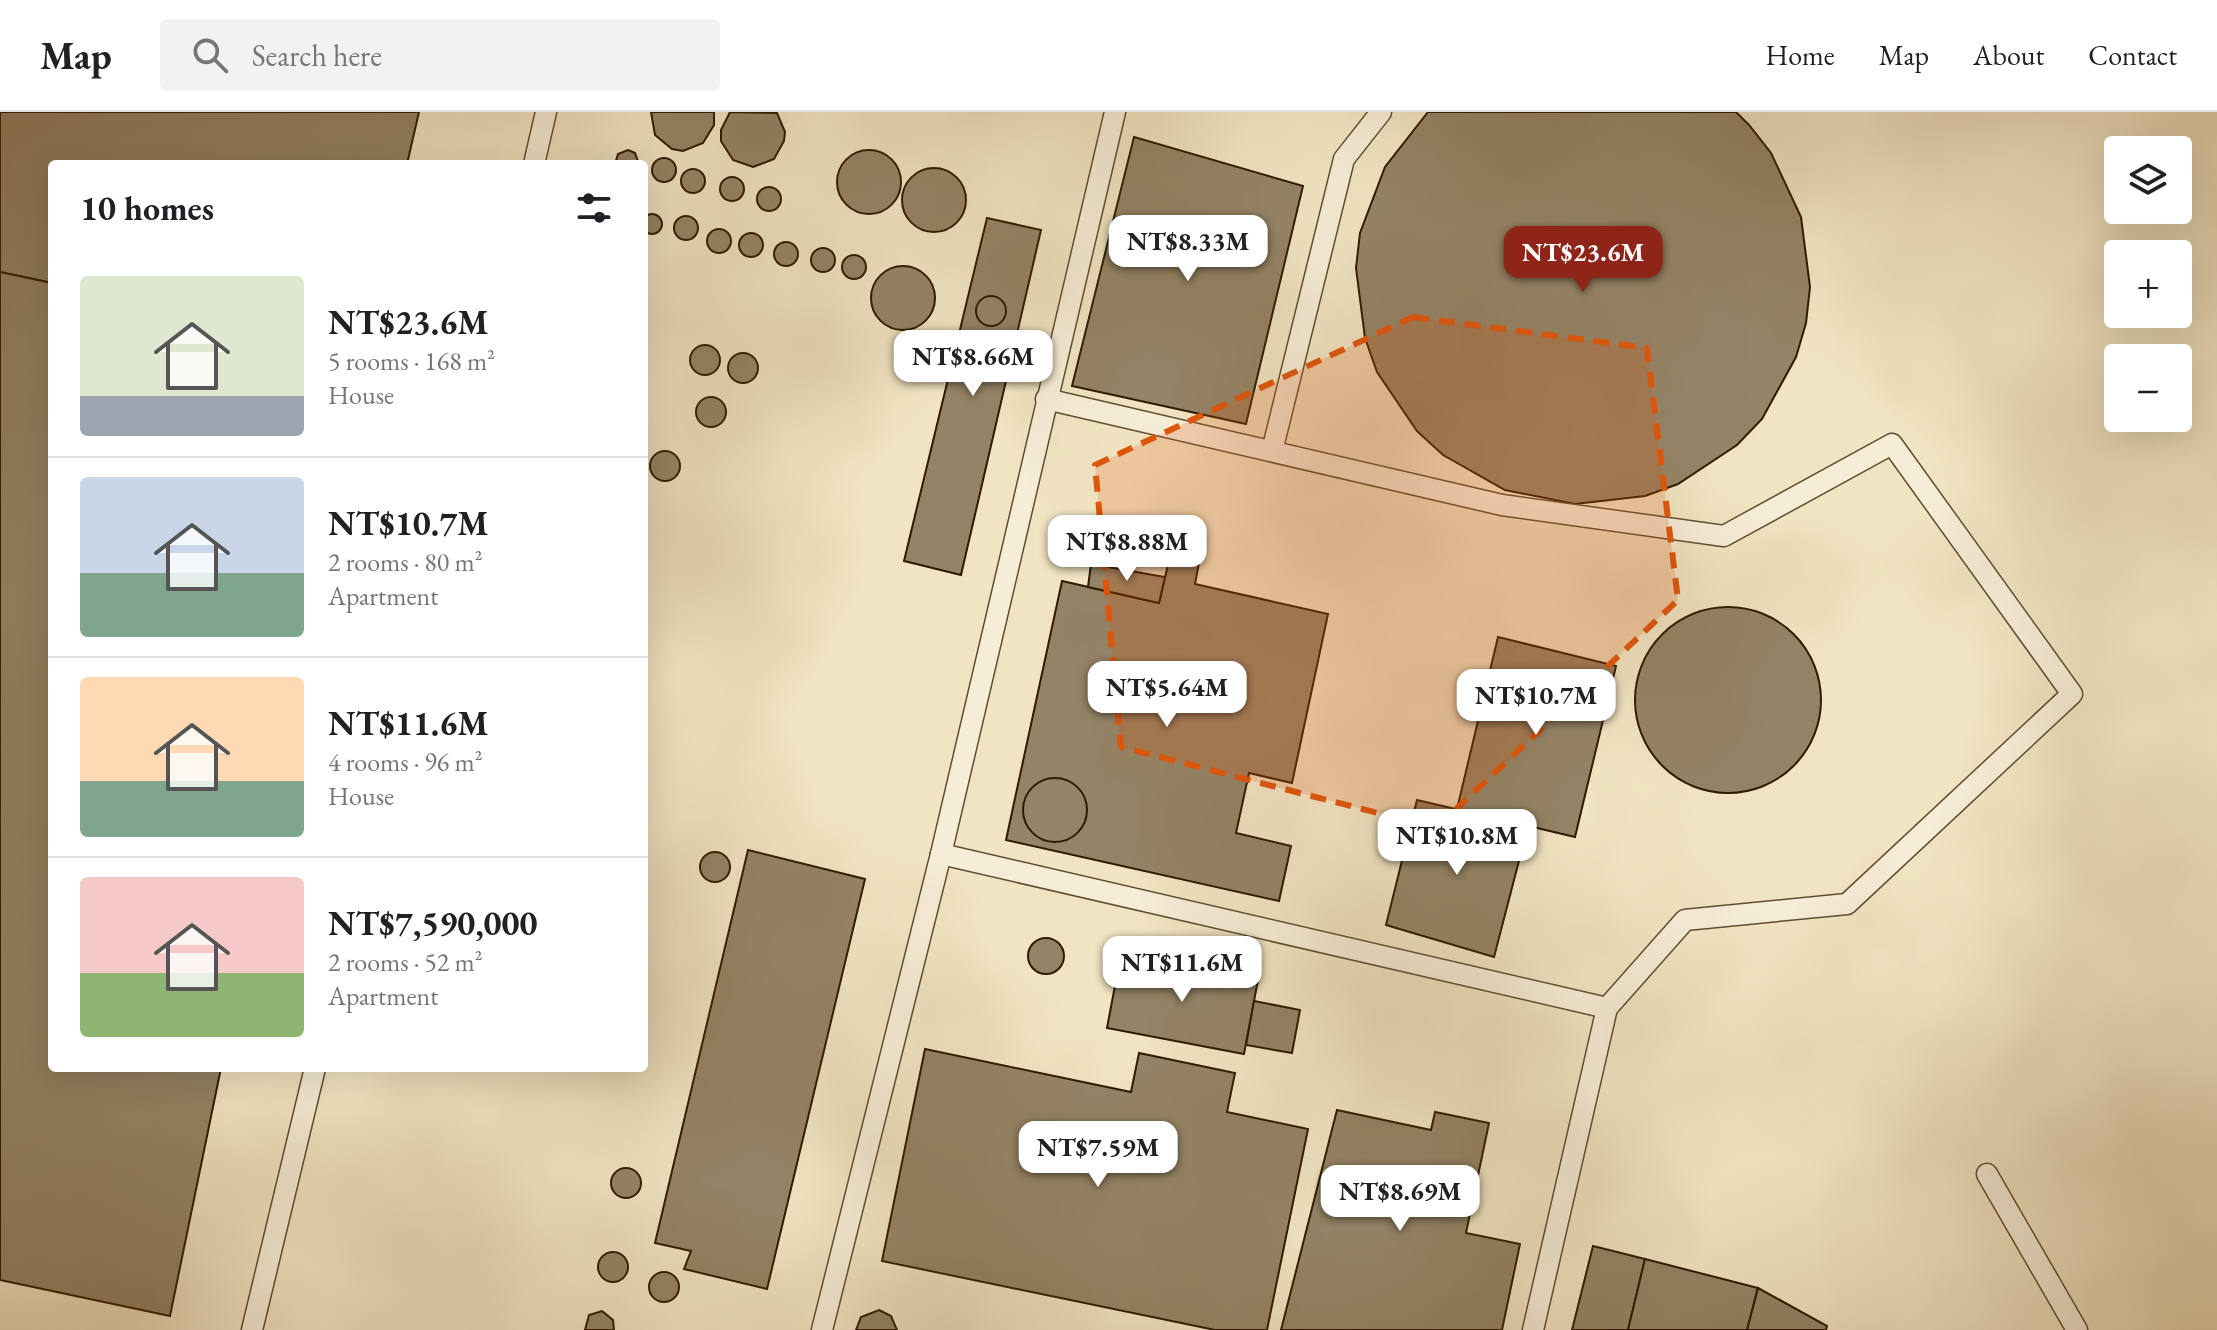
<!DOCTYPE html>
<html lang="en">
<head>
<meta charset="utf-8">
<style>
  :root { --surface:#fff; --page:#f2f2f2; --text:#202124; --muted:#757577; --line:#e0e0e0; --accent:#8f2418 }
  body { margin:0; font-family:"EB Garamond",serif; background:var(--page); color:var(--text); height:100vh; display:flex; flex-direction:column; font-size:30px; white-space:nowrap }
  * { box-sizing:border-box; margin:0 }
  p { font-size:26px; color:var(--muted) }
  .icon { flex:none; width:44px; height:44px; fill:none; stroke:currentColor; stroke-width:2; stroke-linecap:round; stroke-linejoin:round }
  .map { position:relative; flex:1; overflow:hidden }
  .sheet { position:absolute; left:48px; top:48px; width:600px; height:912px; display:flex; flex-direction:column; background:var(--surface); border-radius:8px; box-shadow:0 8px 32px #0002 }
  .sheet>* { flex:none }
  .controls { position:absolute; left:2104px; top:24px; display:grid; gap:16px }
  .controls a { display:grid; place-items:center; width:88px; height:88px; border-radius:8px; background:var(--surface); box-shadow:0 8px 32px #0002; font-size:40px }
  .price { position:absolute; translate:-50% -68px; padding:0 18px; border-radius:16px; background:#fff; color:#222; font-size:26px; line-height:52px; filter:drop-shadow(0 2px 4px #0008) }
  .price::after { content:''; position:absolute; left:50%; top:48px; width:24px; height:18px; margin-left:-12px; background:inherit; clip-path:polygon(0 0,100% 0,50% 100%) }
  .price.current { background:var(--accent); color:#fff }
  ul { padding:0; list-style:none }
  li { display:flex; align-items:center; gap:24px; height:200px; padding:0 32px }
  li+li { border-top:2px solid var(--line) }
  li span { display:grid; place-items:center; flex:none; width:224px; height:160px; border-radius:8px; color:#555 }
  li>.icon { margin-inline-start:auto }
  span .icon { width:96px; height:96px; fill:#fffc; stroke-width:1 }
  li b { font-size:34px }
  h2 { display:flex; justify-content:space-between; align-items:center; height:96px; padding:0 32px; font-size:34px }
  header { display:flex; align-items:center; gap:48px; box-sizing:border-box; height:112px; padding:0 40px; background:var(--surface); border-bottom:2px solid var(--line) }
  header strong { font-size:38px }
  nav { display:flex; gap:44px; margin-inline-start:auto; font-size:28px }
  .search { width:560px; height:72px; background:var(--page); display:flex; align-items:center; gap:20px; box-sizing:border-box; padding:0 28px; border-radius:8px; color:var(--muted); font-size:30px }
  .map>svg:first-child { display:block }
  .building { fill:#948365; stroke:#301a00; stroke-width:2 }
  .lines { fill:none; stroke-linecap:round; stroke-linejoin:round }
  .lane-casing { stroke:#604c30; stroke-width:23 }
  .lane { stroke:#f6edd7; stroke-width:20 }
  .marked { fill:#df560b; fill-opacity:0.2; stroke:#df560b; stroke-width:6; stroke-dasharray:16 10; stroke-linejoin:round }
</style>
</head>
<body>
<header>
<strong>Map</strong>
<div class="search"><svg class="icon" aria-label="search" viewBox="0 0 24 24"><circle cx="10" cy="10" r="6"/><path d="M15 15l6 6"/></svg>Search here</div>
<nav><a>Home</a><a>Map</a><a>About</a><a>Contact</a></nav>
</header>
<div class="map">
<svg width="2217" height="1218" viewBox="0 0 2217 1218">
  <rect width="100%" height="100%" fill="#f1e4c2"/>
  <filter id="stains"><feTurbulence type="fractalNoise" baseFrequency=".0025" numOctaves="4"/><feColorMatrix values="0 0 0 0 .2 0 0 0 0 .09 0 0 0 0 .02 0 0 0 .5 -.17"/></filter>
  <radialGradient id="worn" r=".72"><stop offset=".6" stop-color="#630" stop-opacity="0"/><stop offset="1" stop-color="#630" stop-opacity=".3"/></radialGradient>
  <g class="building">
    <path d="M 0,0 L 419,0 L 407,52 L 52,52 L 52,171 L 0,160 Z"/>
    <path d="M 651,0 L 714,0 L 714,13 L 703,31 L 683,39 L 672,37 L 655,23 Z"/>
    <path d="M 730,0 L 777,1 L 785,20 L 784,29 L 774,47 L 753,55 L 733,48 L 721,29 L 721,18 Z"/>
    <path d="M 1428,0 L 1736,0 L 1749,13 L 1771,41 L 1801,105 L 1810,175 L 1806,211 L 1796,245 L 1762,307 L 1737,333 L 1678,372 L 1645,384 L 1575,392 L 1505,378 L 1443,343 L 1417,319 L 1377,260 L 1365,226 L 1356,156 L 1360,121 L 1385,55 Z"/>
    <path d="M 1134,25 L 1303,74 L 1246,312 L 1072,274 Z"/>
    <path d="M 628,38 L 635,41 L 639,52 L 615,52 L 618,42 Z"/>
    <circle cx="869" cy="70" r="32"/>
    <circle cx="664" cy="58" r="12"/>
    <circle cx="934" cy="88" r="32"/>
    <circle cx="693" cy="69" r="12"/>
    <circle cx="732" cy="77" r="12"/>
    <circle cx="769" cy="87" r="12"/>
    <circle cx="652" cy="112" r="10"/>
    <circle cx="686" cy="116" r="12"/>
    <path d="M 987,106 L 1041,118 L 961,463 L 904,449 Z"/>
    <circle cx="719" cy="129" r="12"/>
    <circle cx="751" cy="133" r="12"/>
    <circle cx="786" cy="142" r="12"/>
    <circle cx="823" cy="148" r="12"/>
    <circle cx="854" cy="155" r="12"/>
    <circle cx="903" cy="186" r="32"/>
    <path d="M 0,160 L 52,171 L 52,956 L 221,956 L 170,1204 L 0,1168 Z"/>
    <circle cx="991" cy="199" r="15"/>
    <circle cx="705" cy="248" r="15"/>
    <circle cx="743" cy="256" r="15"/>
    <circle cx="711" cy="300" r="15"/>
    <circle cx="665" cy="354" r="15"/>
    <path d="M 1170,444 L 1199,451 L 1195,472 L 1328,502 L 1292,671 L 1249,661 L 1236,721 L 1291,734 L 1279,789 L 1006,728 L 1062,469 L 1159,491 Z"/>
    <path d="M 1091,452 L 1165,465 L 1159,491 L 1088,475 Z"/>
    <circle cx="1728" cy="588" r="93"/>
    <path d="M 1498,525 L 1616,554 L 1575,725 L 1457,697 Z"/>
    <circle cx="1055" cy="698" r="32"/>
    <path d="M 1417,688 L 1528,714 L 1494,845 L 1386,813 Z"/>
    <path d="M 748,738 L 865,767 L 767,1177 L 684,1157 L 691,1139 L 655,1131 Z"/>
    <circle cx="715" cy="755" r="15"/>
    <circle cx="1046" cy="844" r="18"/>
    <path d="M 1121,842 L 1258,868 L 1244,942 L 1107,916 Z"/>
    <path d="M 1254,889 L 1300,898 L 1292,941 L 1246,933 Z"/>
    <path d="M 925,937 L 1131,980 L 1139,941 L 1235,961 L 1227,1000 L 1308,1017 L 1267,1218 L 1215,1218 L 882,1149 Z"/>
    <path d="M 1337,998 L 1431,1018 L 1435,1000 L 1489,1011 L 1466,1121 L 1520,1132 L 1502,1218 L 1281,1218 Z"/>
    <circle cx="626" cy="1071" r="15"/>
    <path d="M 1593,1134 L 1645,1147 L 1628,1218 L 1572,1218 Z"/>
    <circle cx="613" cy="1155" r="15"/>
    <path d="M 1645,1147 L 1758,1176 L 1747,1218 L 1628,1218 Z"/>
    <circle cx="664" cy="1175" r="15"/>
    <path d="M 1758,1176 L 1827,1214 L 1826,1218 L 1747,1218 Z"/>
    <path d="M 879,1198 L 891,1204 L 897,1218 L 856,1218 L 861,1205 Z"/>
    <path d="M 602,1199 L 613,1208 L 614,1218 L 585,1218 L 589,1203 Z"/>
  </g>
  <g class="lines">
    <defs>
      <g id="lane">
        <path d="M 534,52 L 546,0"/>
        <path d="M 1046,287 L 1502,393 L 1724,424 L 1892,332 L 2072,582 L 1847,792 L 1685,808 L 1607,896"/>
        <path d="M 1272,339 L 1344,47 L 1381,0"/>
        <path d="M 941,742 L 1607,896 L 1533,1218"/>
        <path d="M 1987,1062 L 2077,1218"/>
        <path d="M 252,1218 L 315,956"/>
        <path d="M 822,1218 L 941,742 L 1115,0"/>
      </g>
    </defs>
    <use href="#lane" class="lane-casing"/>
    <use href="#lane" class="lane"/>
  </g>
  <path class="marked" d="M 1413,205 L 1647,236 L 1678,488 L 1436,716 L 1121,635 L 1095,353 Z"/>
  <rect width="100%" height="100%" filter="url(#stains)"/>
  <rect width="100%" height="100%" fill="url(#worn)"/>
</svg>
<div class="controls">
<a><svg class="icon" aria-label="layers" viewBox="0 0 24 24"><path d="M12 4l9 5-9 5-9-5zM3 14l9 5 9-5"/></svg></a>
<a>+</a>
<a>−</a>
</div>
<b class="price" style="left:1188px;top:171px">NT$8.33M</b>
<b class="price current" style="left:1583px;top:182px">NT$23.6M</b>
<b class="price" style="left:973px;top:286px">NT$8.66M</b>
<b class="price" style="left:1127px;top:471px">NT$8.88M</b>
<b class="price" style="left:1167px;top:617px">NT$5.64M</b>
<b class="price" style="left:1536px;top:625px">NT$10.7M</b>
<b class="price" style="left:1457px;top:765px">NT$10.8M</b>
<b class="price" style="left:1182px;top:892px">NT$11.6M</b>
<b class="price" style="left:1098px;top:1077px">NT$7.59M</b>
<b class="price" style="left:1400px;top:1121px">NT$8.69M</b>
<section class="sheet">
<h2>10 homes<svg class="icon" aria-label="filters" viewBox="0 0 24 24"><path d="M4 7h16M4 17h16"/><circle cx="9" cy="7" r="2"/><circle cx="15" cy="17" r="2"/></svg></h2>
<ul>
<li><span style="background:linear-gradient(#dfe7d0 75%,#9aa5b1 0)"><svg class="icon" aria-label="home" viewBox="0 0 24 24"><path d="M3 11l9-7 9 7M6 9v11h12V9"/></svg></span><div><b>NT$23.6M</b><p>5 rooms · 168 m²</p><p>House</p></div></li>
<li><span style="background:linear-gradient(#c9d6e8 60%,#7fa58c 0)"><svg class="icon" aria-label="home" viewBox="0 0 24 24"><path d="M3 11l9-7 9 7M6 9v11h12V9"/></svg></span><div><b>NT$10.7M</b><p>2 rooms · 80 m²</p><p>Apartment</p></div></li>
<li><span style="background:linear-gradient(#ffd9b3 65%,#7fa58c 0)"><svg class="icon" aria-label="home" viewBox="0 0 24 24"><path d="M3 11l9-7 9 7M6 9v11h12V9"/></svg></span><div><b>NT$11.6M</b><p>4 rooms · 96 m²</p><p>House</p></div></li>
<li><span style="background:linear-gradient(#f6c9c9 60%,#8fb573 0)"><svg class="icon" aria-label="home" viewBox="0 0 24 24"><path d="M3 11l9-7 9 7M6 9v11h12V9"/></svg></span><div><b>NT$7,590,000</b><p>2 rooms · 52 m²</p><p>Apartment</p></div></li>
</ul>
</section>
</div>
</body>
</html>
